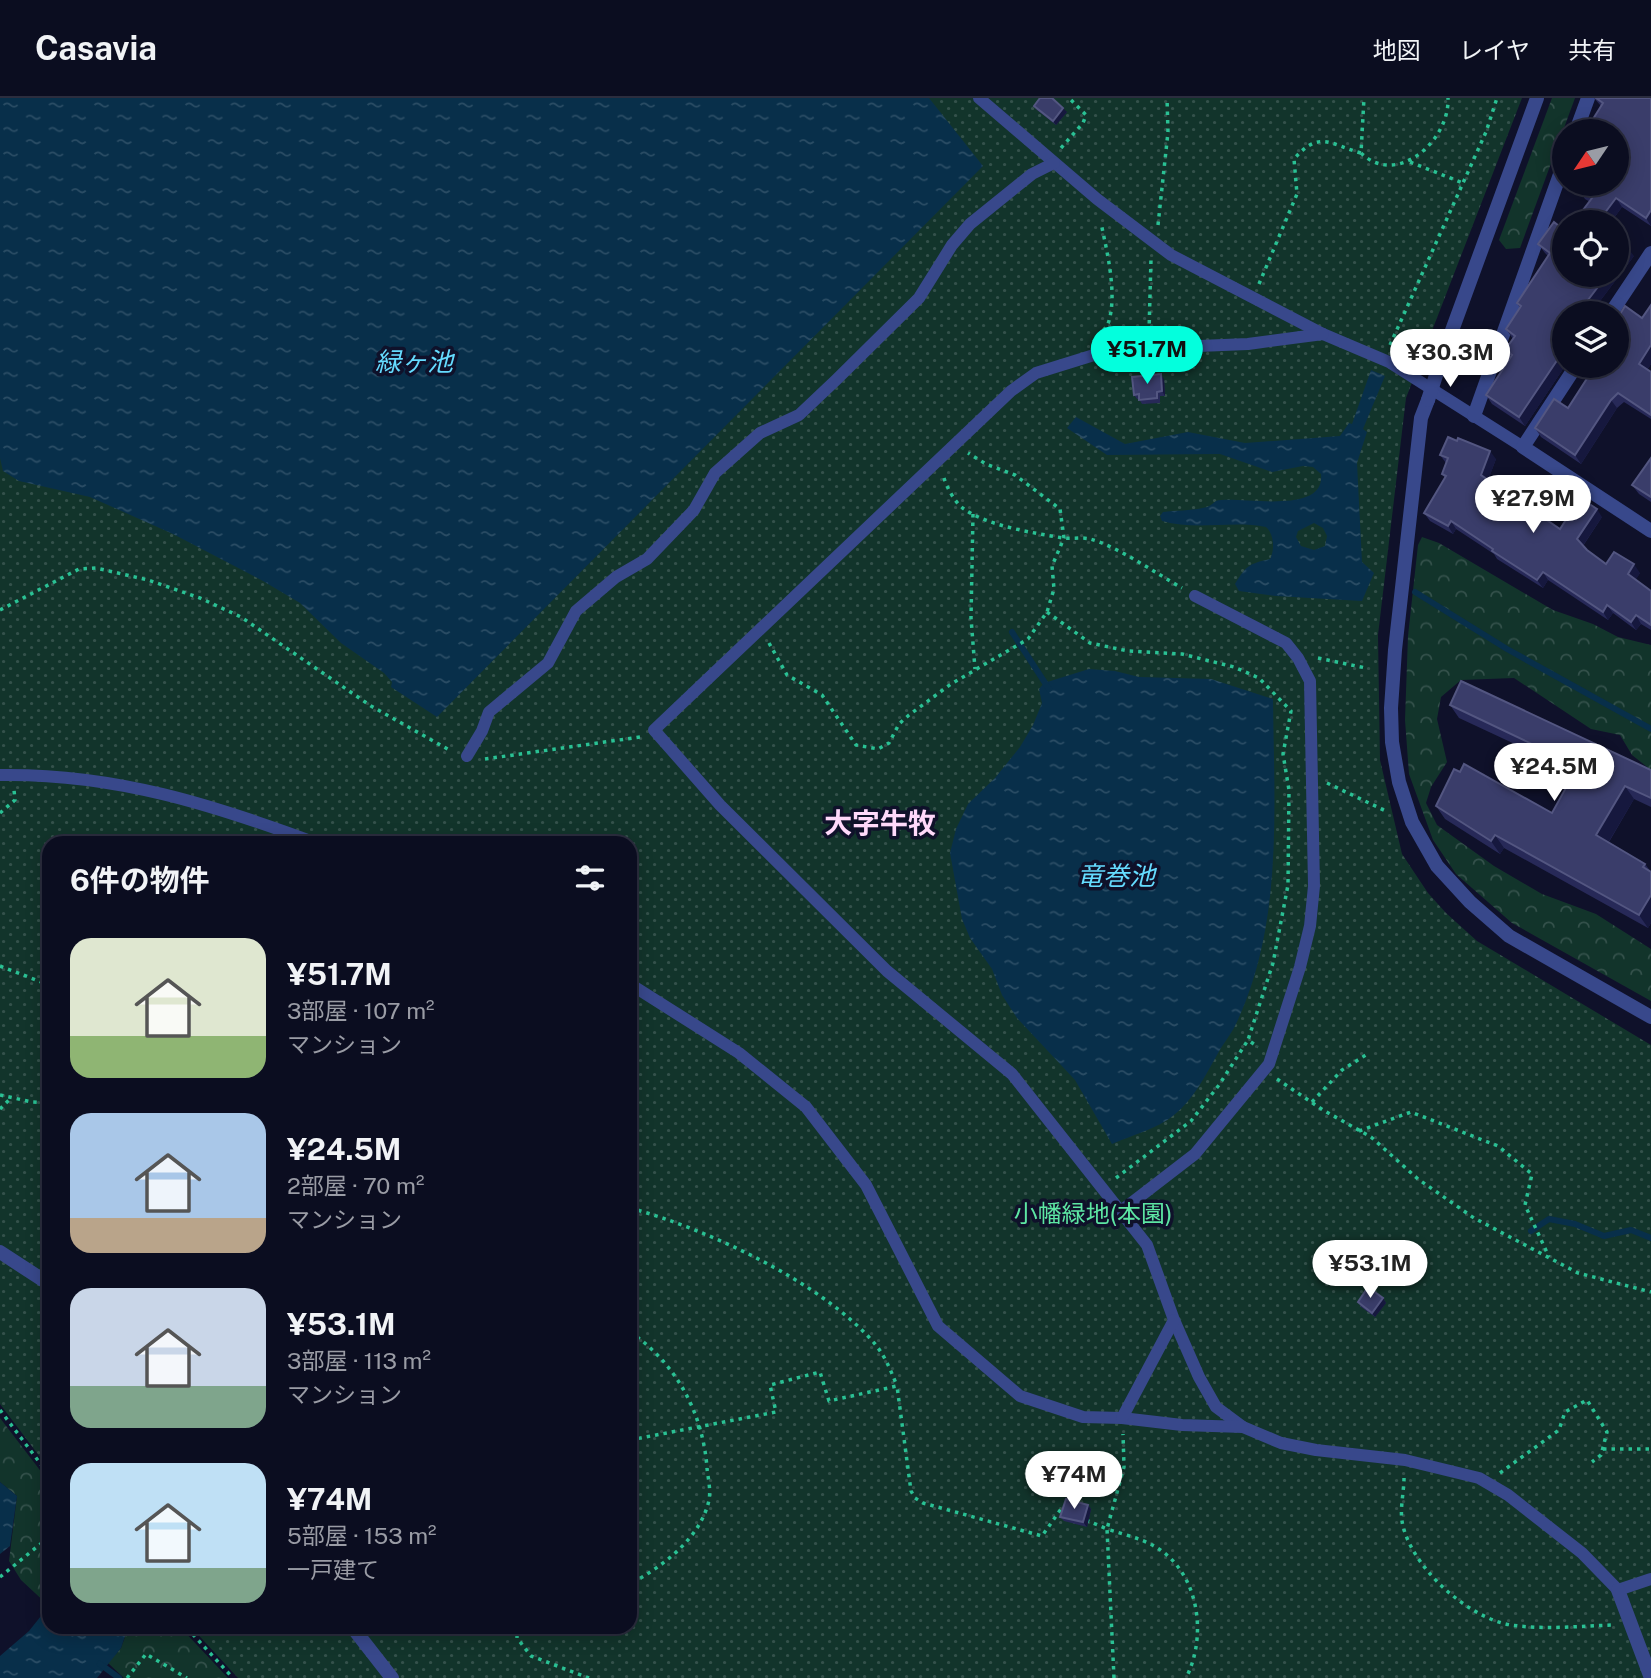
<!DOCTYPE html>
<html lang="ja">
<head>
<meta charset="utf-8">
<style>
  :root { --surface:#0b0d20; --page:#141629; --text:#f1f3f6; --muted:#9a9ca5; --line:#2b2d3e; --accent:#03ffdd }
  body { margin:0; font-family:"Public Sans","Noto Sans JP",sans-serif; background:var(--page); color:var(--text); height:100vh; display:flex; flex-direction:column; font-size:26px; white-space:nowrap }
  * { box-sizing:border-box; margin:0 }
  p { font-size:23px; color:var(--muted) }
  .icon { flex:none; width:38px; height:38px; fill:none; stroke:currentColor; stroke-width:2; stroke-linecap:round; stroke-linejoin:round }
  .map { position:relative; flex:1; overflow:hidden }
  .side { position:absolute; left:42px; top:738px; width:595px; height:798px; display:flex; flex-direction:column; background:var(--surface); border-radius:21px; box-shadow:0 4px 18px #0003,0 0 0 2px var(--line) }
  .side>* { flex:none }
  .needle { width:46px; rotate:235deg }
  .controls { position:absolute; left:1552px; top:21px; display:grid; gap:14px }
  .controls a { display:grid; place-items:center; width:77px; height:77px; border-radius:50%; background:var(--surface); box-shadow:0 4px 18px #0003,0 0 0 2px var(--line); font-size:35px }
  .price { position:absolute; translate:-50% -60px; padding:0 16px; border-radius:24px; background:#fff; color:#222; font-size:23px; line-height:46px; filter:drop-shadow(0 2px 4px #0008) }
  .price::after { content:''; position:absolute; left:50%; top:42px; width:21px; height:16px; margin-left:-10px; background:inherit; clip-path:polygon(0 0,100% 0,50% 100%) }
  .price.active { background:var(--accent); color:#111 }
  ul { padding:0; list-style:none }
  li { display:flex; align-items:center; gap:21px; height:175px; padding:0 28px }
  li span { display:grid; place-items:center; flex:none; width:196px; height:140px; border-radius:21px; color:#555 }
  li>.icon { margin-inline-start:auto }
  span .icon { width:84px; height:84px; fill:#fffc; stroke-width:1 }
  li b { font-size:30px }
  h2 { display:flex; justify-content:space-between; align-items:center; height:84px; padding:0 28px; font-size:30px }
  header { display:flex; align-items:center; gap:42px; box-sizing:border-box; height:98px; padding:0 35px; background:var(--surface); border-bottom:2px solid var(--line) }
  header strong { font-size:33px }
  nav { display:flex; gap:38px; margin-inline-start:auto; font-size:24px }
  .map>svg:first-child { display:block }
  .forest { fill:url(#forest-crowns) }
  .park { fill:url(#park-dots) }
  .water { fill:url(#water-ripples); fill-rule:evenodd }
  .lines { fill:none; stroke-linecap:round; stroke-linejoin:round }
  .stream { stroke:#082f4a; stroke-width:6 }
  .path { stroke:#2ac194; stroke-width:3.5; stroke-dasharray:3.5 5; stroke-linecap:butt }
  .service { stroke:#38488b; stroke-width:12 }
  .minor { stroke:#38488b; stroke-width:14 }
  .minor-bridge { stroke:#38488b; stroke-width:14 }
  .wall { fill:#272958 }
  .shaded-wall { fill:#16183e }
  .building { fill:#3a3d6a; stroke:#535681; stroke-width:2 }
  .labels { text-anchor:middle; stroke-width:7; stroke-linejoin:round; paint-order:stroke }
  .park-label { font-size:24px; fill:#5de6a3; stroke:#0f112a }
  .water-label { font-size:26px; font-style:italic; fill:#65dcff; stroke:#0f112a }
  .quarter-label { font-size:28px; font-weight:bold; fill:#ffd9fa; stroke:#0f112a }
</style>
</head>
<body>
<header>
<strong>Casavia</strong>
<nav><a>地図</a><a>レイヤ</a><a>共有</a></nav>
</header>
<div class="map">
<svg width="1651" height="1580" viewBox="0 0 1651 1580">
  <defs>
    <pattern id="forest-crowns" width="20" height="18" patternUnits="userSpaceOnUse" patternTransform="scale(1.75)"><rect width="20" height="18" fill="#12342b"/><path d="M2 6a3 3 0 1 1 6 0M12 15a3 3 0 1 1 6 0" fill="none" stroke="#34514b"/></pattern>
    <pattern id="park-dots" width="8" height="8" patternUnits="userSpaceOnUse" patternTransform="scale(1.75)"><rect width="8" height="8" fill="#12342b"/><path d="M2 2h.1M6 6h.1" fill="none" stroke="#34514b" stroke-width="1.8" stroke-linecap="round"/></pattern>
    <pattern id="water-ripples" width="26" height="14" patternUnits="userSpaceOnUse" patternTransform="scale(1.75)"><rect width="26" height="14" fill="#082f4a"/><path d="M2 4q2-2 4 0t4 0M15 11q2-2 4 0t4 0" fill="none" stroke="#2b4d65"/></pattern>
  </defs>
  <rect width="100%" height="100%" fill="#0f112a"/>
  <g class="forest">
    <path d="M 1552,0 L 1575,0 L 1520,150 L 1506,151 L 1499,142 Z"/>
    <path d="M 1422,439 L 1439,445 L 1553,512 L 1593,526 L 1618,539 L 1651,547 L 1651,672 L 1632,657 L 1620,637 L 1591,631 L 1514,580 L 1461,582 L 1441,599 L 1437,621 L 1447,664 L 1431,689 L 1426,705 L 1437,727 L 1494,768 L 1542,796 L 1596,816 L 1651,851 L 1651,903 L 1512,825 L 1456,776 L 1433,742 L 1409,676 L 1405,622 L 1408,538 L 1418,447 Z"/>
    <path d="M 0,1320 L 49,1384 L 49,1508 L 21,1482 L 9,1463 L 17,1398 L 0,1384 Z"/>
    <path d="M 120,1530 L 181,1530 L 228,1580 L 124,1580 L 108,1565 L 121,1550 L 125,1539 Z"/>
  </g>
  <path class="park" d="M 0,0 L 1522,0 L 1406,300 L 1378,537 L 1380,662 L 1402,756 L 1428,795 L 1446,815 L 1477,843 L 1651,947 L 1651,1580 L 238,1580 L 192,1530 L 630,1530 L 630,746 L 49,746 L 49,1371 L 0,1306 Z"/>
  <g class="water">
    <path d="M 0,0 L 929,0 L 983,68 L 437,619 L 391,589 L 392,584 L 384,575 L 341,545 L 300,505 L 263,483 L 173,436 L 90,399 L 19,383 L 3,373 L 0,360 Z"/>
    <path d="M 1371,272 L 1385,278 L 1363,331 L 1367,334 L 1357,365 L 1362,464 L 1374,475 L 1362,503 L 1276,498 L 1239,493 L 1235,486 C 1246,468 1248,466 1270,461 C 1275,452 1274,436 1266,429 C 1232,422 1197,433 1162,423 L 1160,418 L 1163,414 C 1177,412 1193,413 1207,409 C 1210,408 1213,405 1216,403 C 1237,397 1326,419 1321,376 L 1313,369 L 1303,368 L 1272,374 L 1220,356 L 1107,357 L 1067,330 L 1076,319 L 1125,346 L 1188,334 L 1245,345 L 1340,338 L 1349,325 L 1352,326 ZM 1314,425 L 1323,430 L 1327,438 L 1325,448 L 1314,452 L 1301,448 L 1296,439 L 1298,433 Z"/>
    <path d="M 1089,571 L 1115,573 L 1139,579 L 1211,581 L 1273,601 C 1274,710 1284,829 1234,930 C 1229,939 1222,947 1217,957 C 1205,978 1194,1001 1174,1017 C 1157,1031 1132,1037 1112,1046 L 1075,982 L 1017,920 L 1002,897 L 992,871 L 970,840 L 962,821 L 950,755 L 956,731 L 968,706 L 995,680 L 1020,649 L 1033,627 L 1042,605 L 1039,591 L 1044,585 Z"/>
    <path d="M 0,1384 L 17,1398 L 10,1448 L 0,1456 Z"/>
    <path d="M 49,1508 L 49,1530 L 120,1530 L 125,1538 L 121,1550 L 97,1580 L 0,1580 L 0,1558 L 29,1533 Z"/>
  </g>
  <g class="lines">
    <g class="stream">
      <path d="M 1415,494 L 1507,551 L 1651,631"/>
      <path d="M 1012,534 L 1049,591"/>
      <path d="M 1531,1133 L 1549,1121 L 1575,1126 L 1604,1138 L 1631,1132 L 1651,1140"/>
      <path d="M 100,1566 L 119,1580"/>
    </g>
    <g class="path">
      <path d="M 1061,50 L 1083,25 L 1086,17 L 1069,0"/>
      <path d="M 1361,55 C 1397,90 1450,42 1448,0"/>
      <path d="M 1410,64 L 1463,85"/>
      <path d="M 1158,127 L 1168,34 L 1167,0"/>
      <path d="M 1259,186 L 1297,96 L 1294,61 C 1320,31 1331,47 1361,55 L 1364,0"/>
      <path d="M 1149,234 L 1151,161"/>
      <path d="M 1097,238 C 1101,235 1106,230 1108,226 C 1118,197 1107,154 1101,125"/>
      <path d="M 1390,247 L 1486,34 L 1497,0"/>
      <path d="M 944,380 C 947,390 955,405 964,411 C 988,428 1034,435 1063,440 C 1072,441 1082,439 1090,441 C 1117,448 1157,476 1182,490"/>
      <path d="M 973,416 L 971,520 L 975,571"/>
      <path d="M 0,512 L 79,471 L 96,470 L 148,482 L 200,500 L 241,519 L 371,608 L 451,653"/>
      <path d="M 1047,514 L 1090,545 L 1128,553 L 1182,556 L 1234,569 L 1259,580 L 1291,613 L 1283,656 L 1289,692 L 1288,787 L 1273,865 L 1248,942 L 1258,949"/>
      <path d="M 769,545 L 787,577 L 822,597 L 856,647 L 878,651 L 889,645 L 899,626 L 909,617 L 951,586 L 1028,541 L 1047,514 L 1054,491 L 1052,468 L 1064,440 L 1060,411 L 1015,377 L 986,366 L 968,355"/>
      <path d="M 1318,560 L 1366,570"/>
      <path d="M 485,661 L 640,639"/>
      <path d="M 1327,685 L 1388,714"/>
      <path d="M 0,715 L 15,702 L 14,692"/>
      <path d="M 0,868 L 49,887"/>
      <path d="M 1277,981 L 1323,1012 L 1371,1039 L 1418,1081 L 1474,1120 L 1578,1175 L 1651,1194"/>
      <path d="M 0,997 L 32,1004 L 49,1005"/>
      <path d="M 1312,1004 L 1342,972 L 1369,955"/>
      <path d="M 0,1011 L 11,1000"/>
      <path d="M 1359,1033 L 1411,1014 L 1498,1048 L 1532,1076 L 1525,1107 L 1549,1159"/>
      <path d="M 1116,1080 L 1191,1023 L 1219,987 L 1248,942"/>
      <path d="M 630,1110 C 707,1131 822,1184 875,1246 C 885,1258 891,1273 897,1288"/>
      <path d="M 630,1234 C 676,1265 703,1315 707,1370 C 708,1380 711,1392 709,1402 C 701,1440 662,1469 630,1486"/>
      <path d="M 0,1312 L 49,1377"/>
      <path d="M 630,1342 L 776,1314 L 770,1287 L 820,1274 L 829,1303 L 897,1288 L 911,1393 L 915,1400 L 923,1405 L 1042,1438 L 1061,1411 L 1066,1413"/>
      <path d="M 1603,1351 L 1651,1351"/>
      <path d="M 1500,1375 L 1559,1332 L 1565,1314 L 1587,1302 L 1607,1334 L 1601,1357 L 1592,1364"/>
      <path d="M 1404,1380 C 1404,1393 1400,1410 1402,1423 C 1409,1467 1467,1520 1511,1527 C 1544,1532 1580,1528 1614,1527"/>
      <path d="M 1086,1422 L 1107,1431 L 1124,1369 L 1123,1336"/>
      <path d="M 0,1479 L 49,1439"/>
      <path d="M 187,1530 L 233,1580"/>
      <path d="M 521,1530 L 517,1533 L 517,1540 L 531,1558 L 589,1580"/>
      <path d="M 127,1580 L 146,1556 L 187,1580"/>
      <path d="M 1114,1580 L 1107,1431 C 1122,1436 1140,1440 1154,1448 C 1199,1473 1208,1537 1186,1580"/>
    </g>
    <g class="service">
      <path d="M 979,0 L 1097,101 L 1171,157 L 1323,236 L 1389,264 L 1523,349"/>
      <path d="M 1323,236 L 1248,246 L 1149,250 L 1094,257 L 1036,275 L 1011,293 L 654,632 L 720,707 L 887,873 L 1012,976 L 1147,1147 L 1174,1222 L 1199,1279 L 1216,1309 L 1243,1329 L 1281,1345 L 1316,1352 L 1405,1362 L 1479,1380 L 1508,1397 L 1582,1455 L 1618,1492 L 1651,1481"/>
      <path d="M 467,658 L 482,633 L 489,614 L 548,565 L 576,513 L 616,479 L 647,461 L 694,412 L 715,375 L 760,335 L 799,317 L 836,282 L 919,200 L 952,147 L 970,126 L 1032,76 L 1054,65"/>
      <path d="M 0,677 C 114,675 214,707 319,746"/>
      <path d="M 630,886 L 739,955 L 806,1009 L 866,1087 L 938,1228 L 1020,1298 L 1083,1319 L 1122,1320 L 1182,1327 L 1243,1329"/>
      <path d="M 1121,1113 L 1195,1056 L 1269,966 L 1300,869 L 1310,828 L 1314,788 L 1310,583 L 1298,560 L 1286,545 L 1195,498"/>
      <path d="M 1122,1320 L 1174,1222"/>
    </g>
    <g class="minor">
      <path d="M 1576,33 L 1588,0"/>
      <path d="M 1611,215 L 1651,155"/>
      <path d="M 1439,268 L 1537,0"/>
      <path d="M 1576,268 L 1523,349 L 1651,433"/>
      <path d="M 1428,302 L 1421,320 L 1395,552 L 1391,610 L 1392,644 L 1399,684 L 1412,724 L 1437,768 L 1470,804 L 1509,838 L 1651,919"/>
      <path d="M 1474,318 L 1564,65"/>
      <path d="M 0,1154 L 49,1186"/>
      <path d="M 1618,1492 L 1651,1580"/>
      <path d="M 353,1530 L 392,1580"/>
    </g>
    <path class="minor-bridge" d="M 1428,302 L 1439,268"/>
  </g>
  <g class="wall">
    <path d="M 1594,0 L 1651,0 L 1651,128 L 1622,109 L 1611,124 L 1574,124 L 1590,104 L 1585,101 L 1575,86 L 1617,86 L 1588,29 L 1601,8 Z"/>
    <path d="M 1034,8 L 1067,14 L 1056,27 L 1037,12 Z"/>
    <path d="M 1554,124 L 1564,177 L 1634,158 L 1591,215 L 1564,215 L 1564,268 L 1565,268 L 1525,328 L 1492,306 L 1486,297 L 1510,260 L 1505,252 L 1513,241 L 1506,231 L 1520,210 L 1517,205 L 1548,158 L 1545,155 L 1538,146 Z"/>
    <path d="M 1651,207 L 1651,266 L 1647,272 L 1651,274 L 1651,321 L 1624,304 L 1617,310 L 1581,366 L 1541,339 L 1535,330 L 1568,310 L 1642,220 Z"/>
    <path d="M 1164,281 L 1165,298 L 1160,298 L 1160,305 L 1142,306 L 1139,301 L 1137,301 L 1134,297 Z"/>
    <path d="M 1440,357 L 1496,361 L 1488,382 L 1560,431 L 1602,419 L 1583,448 L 1587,452 L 1606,466 L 1640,475 L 1635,482 L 1651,493 L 1651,532 L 1641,526 L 1636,532 L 1613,515 L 1608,522 L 1548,482 L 1543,490 L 1497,461 L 1494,456 L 1456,431 L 1453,436 L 1430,423 L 1424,415 L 1445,380 L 1442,376 L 1446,365 Z"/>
    <path d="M 1651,360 L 1651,404 L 1639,396 L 1632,387 Z"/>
    <path d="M 1450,607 L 1651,672 L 1651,709 L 1634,701 L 1609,744 L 1645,766 L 1651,774 L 1651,825 L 1648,830 L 1504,750 L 1500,756 L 1445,721 L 1436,708 L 1552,715 L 1575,674 L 1459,620 Z"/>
    <path d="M 1383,1200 L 1386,1205 L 1375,1219 L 1361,1209 L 1358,1204 Z"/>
    <path d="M 1088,1407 L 1091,1411 L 1087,1429 L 1064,1423 L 1060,1419 Z"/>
  </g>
  <g class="shaded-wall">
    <path d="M 1063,10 L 1067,14 L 1056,27 L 1053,23 Z"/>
    <path d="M 1616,100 L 1622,109 L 1611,124 L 1598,124 Z"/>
    <path d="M 1651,112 L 1651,128 L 1646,120 Z"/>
    <path d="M 1627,149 L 1634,158 L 1591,215 L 1578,215 L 1607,177 L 1617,177 L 1617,163 Z"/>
    <path d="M 1564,234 L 1564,251 L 1562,255 L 1556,246 Z"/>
    <path d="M 1651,247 L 1651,266 L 1645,275 L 1639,266 Z"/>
    <path d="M 1564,252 L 1564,268 L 1565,268 L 1525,328 L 1519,319 Z"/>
    <path d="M 1161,276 L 1164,281 L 1165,298 L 1162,293 Z"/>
    <path d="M 1611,302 L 1617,310 L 1581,366 L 1575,357 Z"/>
    <path d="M 1490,353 L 1496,361 L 1487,385 L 1481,377 Z"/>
    <path d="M 1597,411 L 1602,419 L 1582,449 L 1577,441 Z"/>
    <path d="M 1451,423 L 1456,431 L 1453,436 L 1448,428 Z"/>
    <path d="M 1634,466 L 1640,475 L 1634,485 L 1628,476 Z"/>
    <path d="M 1543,474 L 1548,482 L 1543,490 L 1537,482 Z"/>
    <path d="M 1607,507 L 1613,515 L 1608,522 L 1603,514 Z"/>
    <path d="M 1636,517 L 1641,526 L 1636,532 L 1631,524 Z"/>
    <path d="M 1625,688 L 1634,701 L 1605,750 L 1596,737 Z"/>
    <path d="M 1495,737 L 1504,750 L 1500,756 L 1491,743 Z"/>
    <path d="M 1651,797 L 1651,825 L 1648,830 L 1639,817 Z"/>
    <path d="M 1383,1200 L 1386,1205 L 1375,1219 L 1372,1215 Z"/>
    <path d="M 1088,1407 L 1091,1411 L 1087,1429 L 1083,1424 Z"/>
  </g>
  <g class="building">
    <path d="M 1040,0 L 1052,0 L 1063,10 L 1053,23 L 1034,8 Z"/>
    <path d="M 1596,0 L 1651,0 L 1651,112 L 1646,120 L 1616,100 L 1598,124 L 1574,124 L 1592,100 L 1579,92 L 1581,88 L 1578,86 L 1617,86 L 1617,33 L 1590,33 L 1592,31 L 1588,29 L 1603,5 Z"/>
    <path d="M 1554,124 L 1564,132 L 1564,177 L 1607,177 L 1578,215 L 1564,215 L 1564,234 L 1556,246 L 1564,252 L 1519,319 L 1486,297 L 1512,257 L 1505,252 L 1515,238 L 1506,231 L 1521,208 L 1517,205 L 1550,155 L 1538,146 Z"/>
    <path d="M 1617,142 L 1627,149 L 1617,163 Z"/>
    <path d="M 1651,207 L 1651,247 L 1639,266 L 1651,274 L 1651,317 L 1618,295 L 1611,302 L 1575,357 L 1535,330 L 1554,301 L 1568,310 L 1595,268 L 1617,268 L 1617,221 L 1625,208 L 1642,220 Z"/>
    <path d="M 1161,276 L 1162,293 L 1157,294 L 1157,300 L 1139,302 L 1139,296 L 1134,297 L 1132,279 Z"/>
    <path d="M 1448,339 L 1457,343 L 1458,340 L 1490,353 L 1481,377 L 1560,431 L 1580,400 L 1597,411 L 1577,441 L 1587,452 L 1606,466 L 1614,454 L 1634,466 L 1628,476 L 1651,493 L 1651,527 L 1636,517 L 1631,524 L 1607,507 L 1603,514 L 1543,474 L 1537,482 L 1492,453 L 1493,451 L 1451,423 L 1448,428 L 1424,415 L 1446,378 L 1442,376 L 1448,360 L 1440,357 Z"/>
    <path d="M 1651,360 L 1651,399 L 1632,387 Z"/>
    <path d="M 1461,583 L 1651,672 L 1651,700 L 1625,688 L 1596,737 L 1645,766 L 1643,769 L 1651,774 L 1651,797 L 1639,817 L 1495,737 L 1491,743 L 1436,708 L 1454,671 L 1460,674 L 1464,666 L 1552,715 L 1578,668 L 1450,607 Z"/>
    <path d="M 1368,1189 L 1383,1200 L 1372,1215 L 1358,1204 Z"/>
    <path d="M 1066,1401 L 1088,1407 L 1083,1424 L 1060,1419 Z"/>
  </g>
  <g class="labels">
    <g class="park-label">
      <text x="1093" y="1124">小幡緑地(本園)</text>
    </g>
    <g class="water-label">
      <text x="414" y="273">緑ヶ池</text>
      <text x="1116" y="787">竜巻池</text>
    </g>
    <g class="quarter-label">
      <text x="880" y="735">大字牛牧</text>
    </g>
  </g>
</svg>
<div class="controls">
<a><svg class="needle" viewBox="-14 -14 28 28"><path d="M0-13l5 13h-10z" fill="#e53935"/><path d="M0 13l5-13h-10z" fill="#9a9ca5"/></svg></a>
<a><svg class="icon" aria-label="locate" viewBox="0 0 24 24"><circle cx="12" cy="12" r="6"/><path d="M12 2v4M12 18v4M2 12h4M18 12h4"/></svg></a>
<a><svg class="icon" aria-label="layers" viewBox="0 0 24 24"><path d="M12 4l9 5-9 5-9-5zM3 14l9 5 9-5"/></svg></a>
</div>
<b class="price active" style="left:1147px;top:288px">¥51.7M</b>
<b class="price" style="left:1450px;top:291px">¥30.3M</b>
<b class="price" style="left:1533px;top:437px">¥27.9M</b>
<b class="price" style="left:1554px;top:705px">¥24.5M</b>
<b class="price" style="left:1370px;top:1202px">¥53.1M</b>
<b class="price" style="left:1074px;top:1413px">¥74M</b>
<section class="side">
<h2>6件の物件<svg class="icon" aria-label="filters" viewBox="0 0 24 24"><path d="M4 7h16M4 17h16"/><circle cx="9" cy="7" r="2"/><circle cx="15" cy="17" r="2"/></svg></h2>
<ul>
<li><span style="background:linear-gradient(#dfe7d0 70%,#8fb573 0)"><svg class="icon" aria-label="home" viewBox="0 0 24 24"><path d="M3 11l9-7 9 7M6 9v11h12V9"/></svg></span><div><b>¥51.7M</b><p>3部屋 · 107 m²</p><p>マンション</p></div></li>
<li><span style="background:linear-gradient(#a9c7e8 75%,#b9a48a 0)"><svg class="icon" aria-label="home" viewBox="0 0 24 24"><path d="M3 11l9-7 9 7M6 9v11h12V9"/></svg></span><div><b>¥24.5M</b><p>2部屋 · 70 m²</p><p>マンション</p></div></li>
<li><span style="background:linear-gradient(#c9d6e8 70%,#7fa58c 0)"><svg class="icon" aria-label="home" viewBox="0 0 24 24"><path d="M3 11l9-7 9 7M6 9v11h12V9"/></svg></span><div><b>¥53.1M</b><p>3部屋 · 113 m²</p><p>マンション</p></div></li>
<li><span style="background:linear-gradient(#bfe0f5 75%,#7fa58c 0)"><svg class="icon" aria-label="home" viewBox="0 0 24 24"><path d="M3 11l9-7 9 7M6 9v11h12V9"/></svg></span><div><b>¥74M</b><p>5部屋 · 153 m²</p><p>一戸建て</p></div></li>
</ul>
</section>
</div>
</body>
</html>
